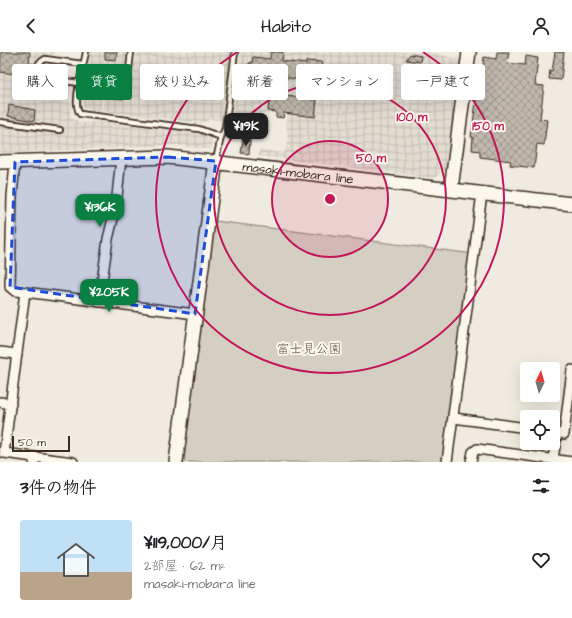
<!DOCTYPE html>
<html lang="ja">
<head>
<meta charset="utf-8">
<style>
  :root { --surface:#fff; --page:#f6f6f6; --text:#202124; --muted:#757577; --accent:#0b8043 }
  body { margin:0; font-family:"Architects Daughter","Klee One",sans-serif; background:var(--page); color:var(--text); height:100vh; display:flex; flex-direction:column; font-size:15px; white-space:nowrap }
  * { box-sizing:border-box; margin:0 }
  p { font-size:13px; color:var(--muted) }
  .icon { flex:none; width:22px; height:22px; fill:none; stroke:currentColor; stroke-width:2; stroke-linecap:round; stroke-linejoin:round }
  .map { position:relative; height:410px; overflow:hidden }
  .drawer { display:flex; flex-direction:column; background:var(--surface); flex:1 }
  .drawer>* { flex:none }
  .hud { position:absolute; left:12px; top:12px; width:548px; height:36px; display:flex; gap:8px }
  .needle { width:26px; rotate:5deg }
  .buttons { position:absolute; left:520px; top:310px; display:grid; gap:8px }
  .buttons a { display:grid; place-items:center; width:40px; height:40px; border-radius:4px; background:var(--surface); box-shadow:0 4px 16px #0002; font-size:20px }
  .scale { position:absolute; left:12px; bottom:10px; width:58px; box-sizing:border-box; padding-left:4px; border:2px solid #3b2a1e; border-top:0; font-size:11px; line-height:14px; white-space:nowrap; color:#3b2a1e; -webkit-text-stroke:3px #fbf7ec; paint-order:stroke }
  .price { position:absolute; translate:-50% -34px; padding:0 9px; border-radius:8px; background:var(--accent); color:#fff; font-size:13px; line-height:26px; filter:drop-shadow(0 1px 2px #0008) }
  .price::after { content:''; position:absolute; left:50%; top:24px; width:12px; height:9px; margin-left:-6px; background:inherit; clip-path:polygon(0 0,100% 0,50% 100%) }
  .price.on { background:#222; color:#fff }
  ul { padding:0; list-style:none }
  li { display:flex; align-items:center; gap:12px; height:100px; padding:0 20px }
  li span { display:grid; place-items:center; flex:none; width:112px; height:80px; border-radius:4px; color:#555 }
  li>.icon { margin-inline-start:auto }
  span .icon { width:48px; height:48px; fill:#fffc; stroke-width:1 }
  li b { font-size:17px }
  h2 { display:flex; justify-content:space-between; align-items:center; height:48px; padding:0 20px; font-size:17px }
  .tag { padding:0 14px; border-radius:4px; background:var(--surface); box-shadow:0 4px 16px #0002; font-size:14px; line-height:36px }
  .tag.on { background:var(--accent); color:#fff }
  header { display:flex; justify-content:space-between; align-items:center; height:52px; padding:0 20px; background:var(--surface); font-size:18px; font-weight:600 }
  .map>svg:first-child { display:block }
  .industrial { fill:url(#industrial-grid) }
  .park { fill:#d5cec3; stroke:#887c70 }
  .building { fill:url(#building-cross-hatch); stroke:#3b2a1e }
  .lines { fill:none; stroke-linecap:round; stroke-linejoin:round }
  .lane-casing { stroke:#3b2a1e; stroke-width:8 }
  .street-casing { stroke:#3b2a1e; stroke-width:12 }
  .secondary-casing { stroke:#3b2a1e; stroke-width:16 }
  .lane { stroke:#fbf7ec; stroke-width:4.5 }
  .street { stroke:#fbf7ec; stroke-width:9 }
  .secondary { stroke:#fbf7ec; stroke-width:13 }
  .marked { fill:#1d4ed8; fill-opacity:0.2; stroke:#1d4ed8; stroke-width:3; stroke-dasharray:8 5; stroke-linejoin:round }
  .ring { fill:none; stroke:#c2185b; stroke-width:2 }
  .labels { text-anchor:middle; stroke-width:4; stroke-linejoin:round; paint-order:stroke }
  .street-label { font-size:13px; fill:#3b2a1e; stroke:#fbf7ec }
  .park-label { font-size:13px; fill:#625347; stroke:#fbf7ec }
  .centre { fill:#c2185b; stroke:#fbf7ec; stroke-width:2 }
  .ring-label { font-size:12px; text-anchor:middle; font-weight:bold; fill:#c2185b; stroke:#fbf7ec; stroke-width:4; stroke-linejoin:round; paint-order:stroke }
</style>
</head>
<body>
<header><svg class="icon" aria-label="back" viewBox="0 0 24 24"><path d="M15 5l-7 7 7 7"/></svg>Habito<svg class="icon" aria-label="person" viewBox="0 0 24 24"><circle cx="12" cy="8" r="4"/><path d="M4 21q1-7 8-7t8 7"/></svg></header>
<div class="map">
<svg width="572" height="410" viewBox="0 0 572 410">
  <defs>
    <pattern id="industrial-grid" width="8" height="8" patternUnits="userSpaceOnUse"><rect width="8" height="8" fill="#e2dcd1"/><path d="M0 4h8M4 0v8" fill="none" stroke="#c3bdb3"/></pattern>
    <pattern id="building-cross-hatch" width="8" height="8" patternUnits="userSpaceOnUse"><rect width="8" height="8" fill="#c0b8ad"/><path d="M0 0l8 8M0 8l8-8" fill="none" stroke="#9d968c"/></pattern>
  </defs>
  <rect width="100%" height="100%" fill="#f0ebe0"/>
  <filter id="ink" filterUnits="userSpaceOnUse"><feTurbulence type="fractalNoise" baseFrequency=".025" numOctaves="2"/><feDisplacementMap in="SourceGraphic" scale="8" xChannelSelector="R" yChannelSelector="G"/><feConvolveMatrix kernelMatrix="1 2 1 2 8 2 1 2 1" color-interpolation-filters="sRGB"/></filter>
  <g filter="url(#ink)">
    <g class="industrial">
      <path d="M 0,0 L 55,0 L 55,3 L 44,3 L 38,6 L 33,13 L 33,20 L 37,27 L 42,30 L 69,34 L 71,36 L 69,50 L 72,50 L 70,63 L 73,67 L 83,71 L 95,69 L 201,82 L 212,85 L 211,98 L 176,93 L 0,101 L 0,74 L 59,81 L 60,75 L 0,67 Z"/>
      <path d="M 90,0 L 127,0 L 123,35 L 131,36 L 136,0 L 231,0 L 222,66 L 220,68 L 211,67 L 201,71 L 103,59 L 104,49 L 102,48 L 100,59 L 85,57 L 83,53 Z"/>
      <path d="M 240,0 L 427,0 L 464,8 L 450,114 L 434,126 L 258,104 L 260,98 L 284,101 L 288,89 L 286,72 L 287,62 L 284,61 L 283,66 L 276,65 L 276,60 L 271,60 L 244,74 L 243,80 L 230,80 Z"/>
    </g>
    <path class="park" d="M 207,168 L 474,202 L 446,410 L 176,410 Z"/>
    <g class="building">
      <path d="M 1,0 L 30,0 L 29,11 L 35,12 L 34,19 L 31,19 L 31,24 L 0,20 Z"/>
      <path d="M 105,0 L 117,0 L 116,8 L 105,7 Z"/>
      <path d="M 271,0 L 283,0 L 282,9 L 306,12 L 306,9 L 322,10 L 321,14 L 357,19 L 356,25 L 360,25 L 359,33 L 356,32 L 355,34 L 248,21 L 249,11 L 252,11 L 253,5 L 270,7 Z"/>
      <path d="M 497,0 L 509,0 L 507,11 L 525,13 L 526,4 L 538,6 L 535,33 L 544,34 L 540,67 L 547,68 L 544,93 L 537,92 L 534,116 L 510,113 L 511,109 L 480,105 L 480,99 L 472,98 L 473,85 L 471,85 L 478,36 L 480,37 L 484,5 L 496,7 Z"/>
      <path d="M 555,0 L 564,0 L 561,28 L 549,27 L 550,18 L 552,19 Z"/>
      <path d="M 410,2 L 421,4 L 420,10 L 406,8 Z"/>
      <path d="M 101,25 L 110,26 L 110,34 L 123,36 L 123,47 L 87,43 L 88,32 L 100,33 Z"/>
      <path d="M 270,42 L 317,48 L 315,65 L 284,61 L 283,66 L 276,65 L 276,60 L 268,59 Z"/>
      <path d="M 9,53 L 35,58 L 34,69 L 8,64 Z"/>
      <path d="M 243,87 L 250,88 L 249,102 L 241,101 Z"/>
    </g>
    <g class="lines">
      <defs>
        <g id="lane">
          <path d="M 86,0 C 84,13 71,52 80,62 L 199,77 L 221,85"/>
          <path d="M 79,31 L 43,26 L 38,20 L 39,11 L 45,7 L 83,12"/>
          <path d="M 127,36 L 131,0"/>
          <path d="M 0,70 L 60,78"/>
          <path d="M 216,108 L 221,85 L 225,77 L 235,0"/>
        </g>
        <g id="street">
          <path d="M 15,110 L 12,145 L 10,235 L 15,239 L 25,240 L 195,262"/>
          <path d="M 25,240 L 4,401 L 34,405 L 34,410"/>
          <path d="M 99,250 L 108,187 L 116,154 L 121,106"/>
          <path d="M 0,300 L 17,302"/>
          <path d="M 0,350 L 11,352"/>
          <path d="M 454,366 L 527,376"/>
          <path d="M 564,382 L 572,318"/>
          <path d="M 34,405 L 73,410"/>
          <path d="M 553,407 L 557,381"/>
          <path d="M 447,410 L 482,141"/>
          <path d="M 471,410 L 473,400 L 477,397 L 572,410"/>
        </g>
        <g id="secondary">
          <path id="s1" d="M 0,110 L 168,105 L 572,152"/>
          <path d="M 451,137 L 469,0"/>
          <path d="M 176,410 L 216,109"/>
        </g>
      </defs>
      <use href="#lane" class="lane-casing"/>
      <use href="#street" class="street-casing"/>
      <use href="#secondary" class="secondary-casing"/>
      <use href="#lane" class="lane"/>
      <use href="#street" class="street"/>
      <use href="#secondary" class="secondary"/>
    </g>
  </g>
  <path class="marked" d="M 168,105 L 216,109 L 195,262 L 10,235 L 15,110 Z"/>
  <circle cx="330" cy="147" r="58" fill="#c2185b" fill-opacity=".12"/>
  <g class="ring">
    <circle cx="330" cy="147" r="58"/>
    <circle cx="330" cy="147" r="116"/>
    <path d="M423 0A174 174 0 1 1 237 0"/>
  </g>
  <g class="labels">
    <g class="street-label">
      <text dy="5" stroke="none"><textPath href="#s1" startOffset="299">masaki-mobara line</textPath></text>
    </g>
    <g class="park-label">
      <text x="309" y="301">富士見公園</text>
    </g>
  </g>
  <circle cx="330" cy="147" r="6" class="centre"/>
  <g class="ring-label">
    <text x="412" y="69">100 m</text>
    <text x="488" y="78">150 m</text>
    <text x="371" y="110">50 m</text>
  </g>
</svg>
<div class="buttons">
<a><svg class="needle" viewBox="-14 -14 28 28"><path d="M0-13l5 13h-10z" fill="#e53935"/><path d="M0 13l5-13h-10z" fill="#757577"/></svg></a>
<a><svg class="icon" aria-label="locate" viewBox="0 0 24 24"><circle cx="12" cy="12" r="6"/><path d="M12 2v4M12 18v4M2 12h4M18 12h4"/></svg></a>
</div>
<div class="scale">50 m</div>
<b class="price on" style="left:246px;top:95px">¥119K</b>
<b class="price" style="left:100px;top:176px">¥136K</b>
<b class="price" style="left:109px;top:261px">¥205K</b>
<div class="hud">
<a class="tag">購入</a>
<a class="tag on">賃貸</a>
<a class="tag">絞り込み</a>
<a class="tag">新着</a>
<a class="tag">マンション</a>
<a class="tag">一戸建て</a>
</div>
</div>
<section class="drawer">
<h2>3件の物件<svg class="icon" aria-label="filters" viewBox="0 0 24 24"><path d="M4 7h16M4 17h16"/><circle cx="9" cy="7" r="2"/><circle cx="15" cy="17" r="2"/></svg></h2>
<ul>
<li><span style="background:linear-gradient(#bfe0f5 65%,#b9a48a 0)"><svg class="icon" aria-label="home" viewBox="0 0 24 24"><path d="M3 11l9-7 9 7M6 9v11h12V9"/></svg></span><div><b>¥119,000/月</b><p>2部屋 · 62 m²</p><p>masaki-mobara line</p></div><svg class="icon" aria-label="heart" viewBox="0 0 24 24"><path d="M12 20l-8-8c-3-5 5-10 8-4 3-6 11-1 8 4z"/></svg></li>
</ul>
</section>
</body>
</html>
